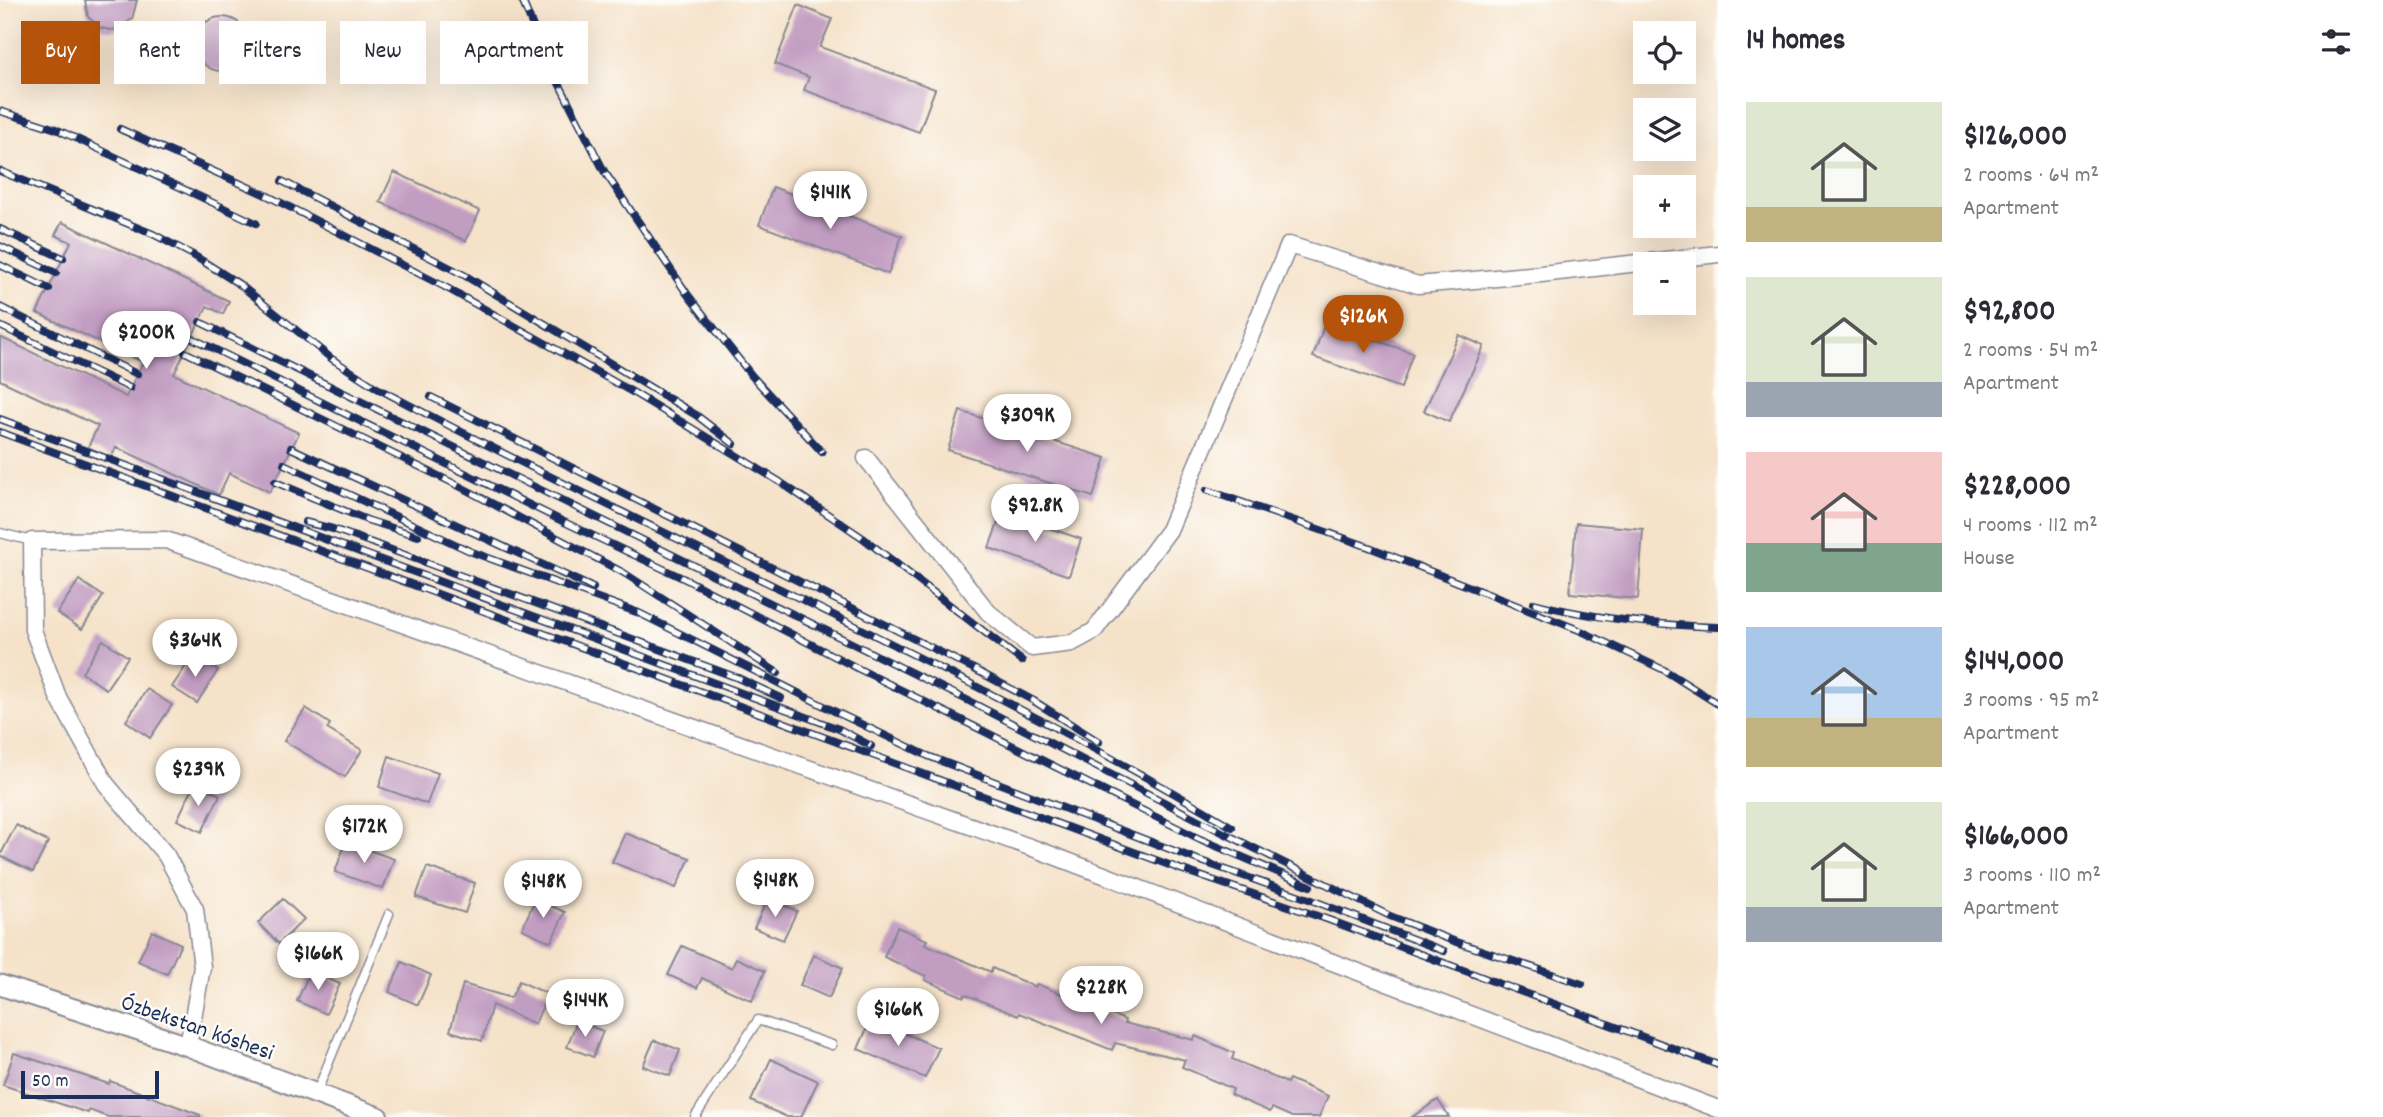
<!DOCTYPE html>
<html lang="en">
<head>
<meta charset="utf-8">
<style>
  :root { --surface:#fff; --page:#f2f2f3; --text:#2b2b33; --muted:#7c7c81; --accent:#b45309 }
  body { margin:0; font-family:Dekko,sans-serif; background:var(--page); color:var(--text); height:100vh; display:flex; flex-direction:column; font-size:26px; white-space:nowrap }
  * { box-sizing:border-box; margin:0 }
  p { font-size:23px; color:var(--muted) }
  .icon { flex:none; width:38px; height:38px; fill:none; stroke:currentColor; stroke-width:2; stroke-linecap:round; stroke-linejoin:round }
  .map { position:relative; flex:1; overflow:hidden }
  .side { display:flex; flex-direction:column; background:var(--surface); width:665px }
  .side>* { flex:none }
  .hud { position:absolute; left:21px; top:21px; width:665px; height:63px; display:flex; gap:14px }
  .controls { position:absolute; left:1633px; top:21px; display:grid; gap:14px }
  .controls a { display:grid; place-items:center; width:63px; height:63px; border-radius:0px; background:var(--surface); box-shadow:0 7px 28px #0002; font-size:35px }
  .scale { position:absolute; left:21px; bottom:18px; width:138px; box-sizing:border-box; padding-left:7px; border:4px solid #1b2f5e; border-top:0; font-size:19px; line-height:24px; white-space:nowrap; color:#1b2f5e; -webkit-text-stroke:5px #fdfcf7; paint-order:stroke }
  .price { position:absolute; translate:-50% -60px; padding:0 16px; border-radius:24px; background:#fff; color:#222; font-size:23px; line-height:46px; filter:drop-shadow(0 2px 4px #0008) }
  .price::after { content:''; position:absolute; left:50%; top:42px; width:21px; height:16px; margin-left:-10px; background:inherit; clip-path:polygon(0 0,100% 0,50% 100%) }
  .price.active { background:var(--accent); color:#fff }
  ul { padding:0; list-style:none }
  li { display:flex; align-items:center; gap:21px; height:175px; padding:0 28px }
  li span { display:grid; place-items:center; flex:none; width:196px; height:140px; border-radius:0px; color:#555 }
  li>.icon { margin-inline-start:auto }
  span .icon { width:84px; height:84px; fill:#fffc; stroke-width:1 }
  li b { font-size:30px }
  h2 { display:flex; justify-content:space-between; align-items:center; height:84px; padding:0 28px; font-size:30px }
  .chip { padding:0 24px; border-radius:0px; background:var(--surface); box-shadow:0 7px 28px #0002; font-size:24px; line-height:63px }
  .chip.active { background:var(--accent); color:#fff }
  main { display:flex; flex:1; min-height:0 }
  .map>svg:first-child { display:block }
  .building { fill:#c29dc2 }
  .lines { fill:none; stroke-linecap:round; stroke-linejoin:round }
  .service-casing { stroke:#888894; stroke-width:11 }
  .minor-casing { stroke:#888894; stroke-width:19 }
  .tertiary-casing { stroke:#888894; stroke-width:23 }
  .service { stroke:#fff; stroke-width:8 }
  .minor { stroke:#fff; stroke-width:16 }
  .tertiary { stroke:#fff; stroke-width:19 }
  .rail-casing { stroke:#1b2f5e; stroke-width:8 }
  .rail { stroke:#fdfcf7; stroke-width:5; stroke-dasharray:16; stroke-linecap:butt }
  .labels { text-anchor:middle; stroke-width:5; stroke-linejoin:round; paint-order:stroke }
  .street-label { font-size:23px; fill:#1b2f5e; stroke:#fdfcf7 }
</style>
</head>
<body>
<main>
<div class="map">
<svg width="1718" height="1117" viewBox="0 0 1718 1117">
  <rect width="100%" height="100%" fill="#fdfcf7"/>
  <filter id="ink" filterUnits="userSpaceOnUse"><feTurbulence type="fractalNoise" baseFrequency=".0143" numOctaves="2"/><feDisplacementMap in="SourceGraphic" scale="14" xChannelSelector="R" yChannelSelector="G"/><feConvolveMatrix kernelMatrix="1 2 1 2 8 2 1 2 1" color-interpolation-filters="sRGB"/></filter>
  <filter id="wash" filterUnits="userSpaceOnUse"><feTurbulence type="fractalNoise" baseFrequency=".00686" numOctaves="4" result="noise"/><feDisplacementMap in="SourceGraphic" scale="28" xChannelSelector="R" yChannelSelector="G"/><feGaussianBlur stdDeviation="1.57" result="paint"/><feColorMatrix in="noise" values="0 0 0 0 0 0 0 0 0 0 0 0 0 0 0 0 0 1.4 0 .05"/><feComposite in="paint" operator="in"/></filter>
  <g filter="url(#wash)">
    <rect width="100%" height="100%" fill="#f5e2c9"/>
    <g id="blocks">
      <g class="building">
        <path d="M 85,0 L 137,0 L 132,19 L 118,29 L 110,30 L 101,28 L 88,17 Z"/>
        <path d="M 798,5 L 832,19 L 820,47 L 935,89 L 919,132 L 804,90 L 809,77 L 775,64 Z"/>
        <circle cx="222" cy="44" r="27"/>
        <path d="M 394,172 L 480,211 L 466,241 L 380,202 Z"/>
        <path d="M 773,187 L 902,236 L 888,274 L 759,225 Z"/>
        <path d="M 62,222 L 229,301 L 223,314 L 207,306 L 174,374 L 299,433 L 270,492 L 229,473 L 219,495 L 116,447 L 111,458 L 88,447 L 98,426 L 0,380 L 0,337 L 126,397 L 143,362 L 37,313 L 71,242 L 55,235 Z"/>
        <path d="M 1325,323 L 1413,353 L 1401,388 L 1313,357 Z"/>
        <path d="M 1459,335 L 1484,346 L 1449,422 L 1424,411 Z"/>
        <path d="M 960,411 L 1106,458 L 1093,497 L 948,450 Z"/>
        <path d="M 1002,512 L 1081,539 L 1069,576 L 989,548 Z"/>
        <path d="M 1576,523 L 1643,529 L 1638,599 L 1570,593 Z"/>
        <path d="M 79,580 L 103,596 L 82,629 L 57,613 Z"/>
        <path d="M 103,640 L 128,657 L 106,689 L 82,673 Z"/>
        <path d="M 194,654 L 218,670 L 197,703 L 172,687 Z"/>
        <path d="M 147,689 L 172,705 L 150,738 L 126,721 Z"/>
        <path d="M 306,708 L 330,724 L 327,729 L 362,750 L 345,777 L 284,741 Z"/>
        <path d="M 389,756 L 438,773 L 427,804 L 379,787 Z"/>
        <path d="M 195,783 L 220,795 L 202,832 L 177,820 Z"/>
        <path d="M 16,825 L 48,842 L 33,872 L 0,856 Z"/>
        <path d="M 625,833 L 690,858 L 676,888 L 612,862 Z"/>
        <path d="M 346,842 L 394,859 L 383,889 L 335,872 Z"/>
        <path d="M 427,867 L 475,883 L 465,913 L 416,897 Z"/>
        <path d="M 768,898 L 797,911 L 783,940 L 754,928 Z"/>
        <path d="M 283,899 L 304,919 L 279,944 L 258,923 Z"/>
        <path d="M 535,899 L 565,912 L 551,942 L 522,929 Z"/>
        <path d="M 897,927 L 927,940 L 925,944 L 991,972 L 992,968 L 1035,987 L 1037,984 L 1125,1020 L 1124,1023 L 1194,1040 L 1195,1036 L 1234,1053 L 1232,1059 L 1287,1083 L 1289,1079 L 1328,1096 L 1319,1117 L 1292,1117 L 1272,1108 L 1270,1112 L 1231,1095 L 1233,1089 L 1182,1067 L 1185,1060 L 1115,1043 L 1112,1050 L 1019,1013 L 1018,1016 L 965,994 L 964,997 L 925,980 L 926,976 L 884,957 Z"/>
        <path d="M 152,931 L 181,944 L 167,974 L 138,961 Z"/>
        <path d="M 682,946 L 732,968 L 736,958 L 765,971 L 752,1001 L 702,978 L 697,988 L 668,975 Z"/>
        <path d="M 814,955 L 843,968 L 829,998 L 800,985 Z"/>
        <path d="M 402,962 L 431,975 L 418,1005 L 389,992 Z"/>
        <path d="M 310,971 L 340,984 L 326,1014 L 297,1001 Z"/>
        <path d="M 519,981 L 548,994 L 535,1024 L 492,1005 L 482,1041 L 450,1031 L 463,984 L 511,998 Z"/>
        <path d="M 871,1019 L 939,1048 L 925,1078 L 858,1049 Z"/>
        <path d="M 577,1021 L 603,1031 L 593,1057 L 567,1047 Z"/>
        <path d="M 654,1040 L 680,1050 L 670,1076 L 643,1066 Z"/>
        <path d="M 14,1053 L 109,1084 L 110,1081 L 200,1115 L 200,1117 L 108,1117 L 89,1110 L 88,1113 L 3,1085 Z"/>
        <path d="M 771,1059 L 818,1081 L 801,1117 L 787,1117 L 751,1101 Z"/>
        <path d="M 1438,1100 L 1449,1117 L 1412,1117 Z"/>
      </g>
    </g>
  </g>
  <g filter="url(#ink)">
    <use href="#blocks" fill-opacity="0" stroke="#888894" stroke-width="2"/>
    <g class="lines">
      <defs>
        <g id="service">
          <path d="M 0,533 L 32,541"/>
          <path d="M 316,1094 L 389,914"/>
          <path d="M 695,1117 L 758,1020 L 832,1045"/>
        </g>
        <g id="minor">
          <path d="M 866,458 L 988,612 L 1032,648 L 1072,643 L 1094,631 L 1169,530 L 1289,245 L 1418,285 L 1541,274 L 1718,254"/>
          <path d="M 188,1046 L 202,967 L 195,909 L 166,855 L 106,784 L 58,697 L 33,630 L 32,541 L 166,540 L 1041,851 L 1718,1109"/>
        </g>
        <path id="tertiary" d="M 0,985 L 188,1046 L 378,1117"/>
      </defs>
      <use href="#service" class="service-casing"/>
      <use href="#minor" class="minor-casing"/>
      <use href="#tertiary" class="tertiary-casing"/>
      <use href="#service" class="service"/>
      <use href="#minor" class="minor"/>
      <use href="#tertiary" class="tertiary"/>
      <defs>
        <g id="rail">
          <path d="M 522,0 L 546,58 L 604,171 L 688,295 L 752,376 L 822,452"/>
          <path d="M 0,111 L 56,129 L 256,223"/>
          <path d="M 120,129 L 266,195 L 445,287 L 634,393 L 780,482 L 863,538 L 1022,661"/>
          <path d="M 0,171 L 153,234 L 193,255 L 239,284 L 332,359 L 377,388 C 660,538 957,663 1232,827"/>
          <path d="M 282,181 L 464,275 L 696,415 L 734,444"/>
          <path d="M 0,229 L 63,258"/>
          <path d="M 0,246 L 56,273"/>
          <path d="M 0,265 L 49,289"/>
          <path d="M 0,307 L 137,374"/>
          <path d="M 200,322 L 965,699 L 1218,830 L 1390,916 L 1451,940 L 1582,984"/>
          <path d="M 0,326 L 130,388"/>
          <path d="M 192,338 L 562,521 L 689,581 L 859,669 L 1200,839 L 1310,886"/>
          <path d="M 185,352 L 459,486 L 624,573 L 778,673"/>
          <path d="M 431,397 L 974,669 L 1034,701 L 1099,742"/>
          <path d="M 0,419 L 839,729 L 871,746"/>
          <path d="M 0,432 L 1180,869 L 1329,920 L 1718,1065"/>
          <path d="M 291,448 L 593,588"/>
          <path d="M 284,464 L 472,552 L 639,613 L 836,712 L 928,756 L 1198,860 L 1309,899 L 1444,951"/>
          <path d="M 275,482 L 367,520 L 418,536"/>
          <path d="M 1207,490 L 1369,547 L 1579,630 L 1664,670 L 1718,704"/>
          <path d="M 305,522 L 333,529 L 378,545 L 738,678 L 781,698"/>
          <path d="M 1534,603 C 1594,619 1656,625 1718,627"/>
        </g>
      </defs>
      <use href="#rail" class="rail-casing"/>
      <use href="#rail" class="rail"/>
    </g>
  </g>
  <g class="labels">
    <g class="street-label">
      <text transform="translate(198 1026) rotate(19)" y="8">Ózbekstan kóshesi</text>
    </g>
  </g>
</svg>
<div class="controls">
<a><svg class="icon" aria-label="locate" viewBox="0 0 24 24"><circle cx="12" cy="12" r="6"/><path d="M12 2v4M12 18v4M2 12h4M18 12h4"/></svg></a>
<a><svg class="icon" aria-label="layers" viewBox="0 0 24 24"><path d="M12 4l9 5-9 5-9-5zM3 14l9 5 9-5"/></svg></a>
<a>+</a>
<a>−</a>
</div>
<div class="scale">50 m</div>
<b class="price" style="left:830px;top:231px">$141K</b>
<b class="price active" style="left:1363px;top:355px">$126K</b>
<b class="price" style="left:146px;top:371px">$200K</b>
<b class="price" style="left:1027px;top:454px">$309K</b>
<b class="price" style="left:1035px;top:544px">$92.8K</b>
<b class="price" style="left:195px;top:679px">$364K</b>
<b class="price" style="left:198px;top:808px">$239K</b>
<b class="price" style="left:364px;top:865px">$172K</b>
<b class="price" style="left:775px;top:919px">$148K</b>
<b class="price" style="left:543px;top:920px">$148K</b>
<b class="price" style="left:318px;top:992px">$166K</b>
<b class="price" style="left:1101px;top:1026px">$228K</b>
<b class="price" style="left:585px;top:1039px">$144K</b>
<b class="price" style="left:898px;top:1048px">$166K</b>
<div class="hud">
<a class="chip active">Buy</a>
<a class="chip">Rent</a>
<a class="chip">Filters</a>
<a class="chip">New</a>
<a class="chip">Apartment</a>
</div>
</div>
<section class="side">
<h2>14 homes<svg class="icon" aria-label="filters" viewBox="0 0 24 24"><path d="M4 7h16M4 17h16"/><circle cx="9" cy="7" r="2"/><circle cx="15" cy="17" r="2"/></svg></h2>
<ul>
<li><span style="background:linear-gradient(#dfe7d0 75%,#c2b280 0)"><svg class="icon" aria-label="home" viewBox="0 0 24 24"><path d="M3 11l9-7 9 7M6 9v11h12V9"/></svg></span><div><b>$126,000</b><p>2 rooms · 64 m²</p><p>Apartment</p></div></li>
<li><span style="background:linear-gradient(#dfe7d0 75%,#9aa5b1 0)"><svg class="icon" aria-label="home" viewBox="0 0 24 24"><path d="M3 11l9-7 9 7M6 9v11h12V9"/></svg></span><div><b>$92,800</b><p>2 rooms · 54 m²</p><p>Apartment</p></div></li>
<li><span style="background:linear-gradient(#f6c9c9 65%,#7fa58c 0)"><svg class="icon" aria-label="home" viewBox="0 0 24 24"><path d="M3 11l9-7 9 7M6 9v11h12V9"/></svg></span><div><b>$228,000</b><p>4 rooms · 112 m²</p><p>House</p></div></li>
<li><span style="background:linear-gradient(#a9c7e8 65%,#c2b280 0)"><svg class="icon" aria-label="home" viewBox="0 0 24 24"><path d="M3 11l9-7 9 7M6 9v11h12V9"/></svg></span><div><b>$144,000</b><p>3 rooms · 95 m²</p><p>Apartment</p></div></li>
<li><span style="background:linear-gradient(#dfe7d0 75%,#9aa5b1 0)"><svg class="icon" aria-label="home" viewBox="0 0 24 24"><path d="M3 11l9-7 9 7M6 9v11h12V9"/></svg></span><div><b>$166,000</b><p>3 rooms · 110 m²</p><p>Apartment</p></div></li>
</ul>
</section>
</main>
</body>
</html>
